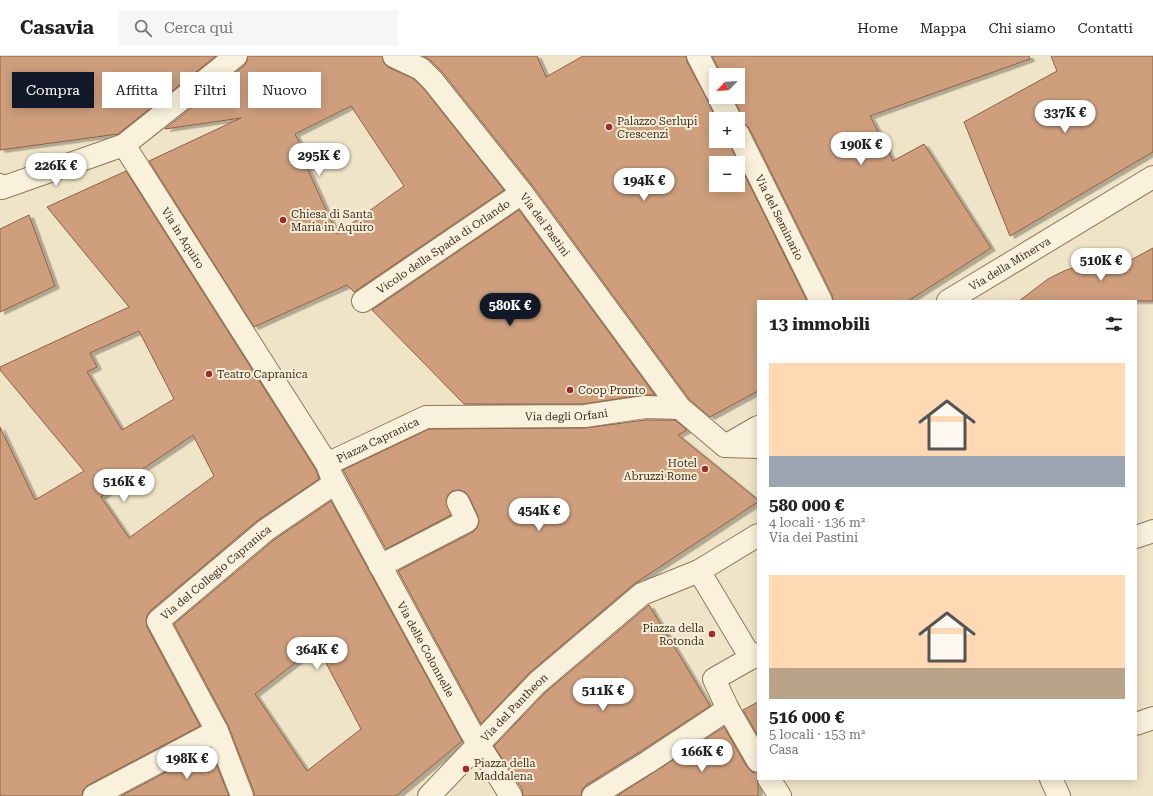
<!DOCTYPE html>
<html lang="it">
<head>
<meta charset="utf-8">
<style>
  :root { --surface:#fff; --page:#f6f6f6; --text:#222; --muted:#767676; --line:#e0e0e0; --accent:#111827 }
  body { margin:0; font-family:"Roboto Serif",serif; background:var(--page); color:var(--text); height:100vh; display:flex; flex-direction:column; font-size:15px; white-space:nowrap }
  * { box-sizing:border-box; margin:0 }
  p { font-size:13px; color:var(--muted) }
  .icon { flex:none; width:22px; height:22px; fill:none; stroke:currentColor; stroke-width:2; stroke-linecap:round; stroke-linejoin:round }
  .map { position:relative; flex:1; overflow:hidden }
  .panel { position:absolute; left:757px; top:244px; width:380px; height:480px; display:flex; flex-direction:column; background:var(--surface); border-radius:0px; box-shadow:0 2px 10px #0003 }
  .panel>* { flex:none }
  .hud { position:absolute; left:12px; top:16px; width:380px; height:36px; display:flex; gap:8px }
  .needle { width:26px; rotate:245deg }
  .buttons { position:absolute; left:709px; top:12px; display:grid; gap:8px }
  .buttons a { display:grid; place-items:center; width:36px; height:36px; border-radius:0px; background:var(--surface); box-shadow:0 2px 10px #0003; font-size:20px }
  .price { position:absolute; translate:-50% -34px; padding:0 9px; border-radius:14px; background:#fff; color:#222; font-size:13px; line-height:26px; filter:drop-shadow(0 1px 2px #0008) }
  .price::after { content:''; position:absolute; left:50%; top:24px; width:12px; height:9px; margin-left:-6px; background:inherit; clip-path:polygon(0 0,100% 0,50% 100%) }
  .price.current { background:var(--accent); color:#fff }
  ul { padding:0; list-style:none }
  li { display:grid; align-content:center; gap:8px; height:212px; padding:0 12px }
  li span { display:grid; place-items:center; height:124px; border-radius:0px; color:#555 }
  li>.icon { margin-inline-start:auto }
  span .icon { width:72px; height:72px; fill:#fffc; stroke-width:1 }
  li b { font-size:17px }
  h2 { display:flex; justify-content:space-between; align-items:center; height:48px; padding:0 12px; font-size:17px }
  .tag { padding:0 14px; border-radius:0px; background:var(--surface); box-shadow:0 2px 10px #0003; font-size:14px; line-height:36px }
  .tag.current { background:var(--accent); color:#fff }
  header { display:flex; align-items:center; gap:24px; box-sizing:border-box; height:56px; padding:0 20px; background:var(--surface); border-bottom:1px solid var(--line) }
  header strong { font-size:19px }
  nav { display:flex; gap:22px; margin-inline-start:auto; font-size:14px }
  .search { width:280px; height:36px; background:var(--page); display:flex; align-items:center; gap:10px; box-sizing:border-box; padding:0 14px; border-radius:0px; color:var(--muted); font-size:15px }
  .map>svg:first-child { display:block }
  .building { fill:#cf9f7d; stroke:#8d5f41; fill-rule:evenodd; filter:url(#shadow) }
  .lines { fill:none; stroke-linecap:round; stroke-linejoin:round }
  .minor-casing { stroke:#8d765c; stroke-width:24 }
  .minor { stroke:#faf1dc; stroke-width:22 }
  .poi-dot { fill:#9e2a2b; stroke:#f7eed8; stroke-width:1.5 }
  .labels { text-anchor:middle; stroke-width:4; stroke-linejoin:round; paint-order:stroke }
  .poi-label { font-size:11px; fill:#3d2e20; stroke:#f7eed8; text-anchor:start }
  .street-label { font-size:11px; fill:#3d2e20; stroke:#f7eed8 }
</style>
</head>
<body>
<header>
<strong>Casavia</strong>
<div class="search"><svg class="icon" aria-label="search" viewBox="0 0 24 24"><circle cx="10" cy="10" r="6"/><path d="M15 15l6 6"/></svg>Cerca qui</div>
<nav><a>Home</a><a>Mappa</a><a>Chi siamo</a><a>Contatti</a></nav>
</header>
<div class="map">
<svg width="1153" height="740" viewBox="0 0 1153 740">
  <defs>
    <filter id="shadow"><feDropShadow dx="4.5" dy="2.5" stdDeviation="0" flood-color="#0004"/></filter>
  </defs>
  <rect width="100%" height="100%" fill="#f0e4c8"/>
  <g class="building">
    <path d="M 0,0 L 216,0 L 118,78 L 0,94 Z"/>
    <path d="M 248,0 L 382,0 L 384,7 L 388,11 L 414,23 L 424,33 L 504,134 L 354,236 L 347,229 L 254,271 L 149,105 L 241,62 L 165,73 L 244,10 L 247,5 ZM 351,50 L 404,130 L 337,178 L 307,112 L 311,110 L 295,78 Z"/>
    <path d="M 423,0 L 537,0 L 546,21 L 583,0 L 686,0 L 687,6 L 707,43 L 716,63 L 716,85 L 728,85 L 807,245 L 758,245 L 758,335 L 710,361 L 689,343 L 532,129 L 443,17 L 430,4 ZM 716,107 L 738,107 L 738,129 L 716,129 Z"/>
    <path d="M 712,0 L 1029,0 L 1030,3 L 870,60 L 893,105 L 924,88 L 991,192 L 908,245 L 833,245 L 832,239 L 749,72 L 745,68 L 742,66 L 741,58 L 733,41 L 738,41 L 738,19 L 722,19 Z"/>
    <path d="M 1051,0 L 1153,0 L 1153,96 L 1010,180 L 964,66 L 1057,15 Z"/>
    <path d="M 126,115 L 316,414 L 319,423 L 258,464 L 150,555 L 147,560 L 146,565 L 147,571 L 200,670 L 88,729 L 83,734 L 82,740 L 0,740 L 0,371 L 35,444 L 84,415 L 0,314 L 0,311 L 129,251 L 47,151 ZM 139,275 L 174,343 L 122,374 L 87,316 L 97,311 L 90,297 ZM 193,379 L 214,420 L 129,482 L 101,441 Z"/>
    <path d="M 519,154 L 655,339 L 643,339 L 584,348 L 464,348 L 372,254 Z"/>
    <path d="M 29,159 L 55,230 L 0,256 L 0,173 Z"/>
    <path d="M 1153,192 L 1153,245 L 1019,245 L 1048,223 L 1064,215 L 1081,209 L 1102,206 L 1129,205 Z"/>
    <path d="M 646,364 L 675,364 L 687,374 L 678,379 L 758,444 L 758,446 L 634,528 L 529,617 L 481,668 L 398,515 L 473,476 L 477,472 L 479,466 L 478,460 L 469,441 L 465,436 L 459,434 L 452,435 L 448,439 L 446,445 L 451,459 L 386,493 L 343,414 L 429,373 L 585,372 Z"/>
    <path d="M 331,445 L 462,685 L 396,740 L 254,740 L 254,736 L 228,669 L 174,568 L 274,484 ZM 317,590 L 361,673 L 307,715 L 255,638 Z"/>
    <path d="M 649,549 L 710,650 L 641,695 L 586,729 L 582,734 L 581,740 L 523,740 L 522,733 L 494,690 L 546,636 Z"/>
    <path d="M 758,646 L 758,680 L 743,654 Z"/>
    <path d="M 724,671 L 747,711 L 752,716 L 758,717 L 757,723 L 758,728 L 758,740 L 617,740 Z"/>
    <path d="M 210,693 L 229,740 L 121,740 Z"/>
  </g>
  <g class="lines">
    <defs>
      <g id="minor">
        <path id="s1" d="M 394,0 L 421,13 L 433,25 L 522,137 L 680,352 L 725,390 L 758,391"/>
        <path d="M 698,0 L 716,35"/>
        <path d="M 719,41 L 730,63"/>
        <path id="s2" d="M 738,78 L 821,245"/>
        <path id="s3" d="M 124,89 L 327,408 L 331,419 L 471,676 L 511,740"/>
        <path d="M 0,129 L 2,132 L 124,89 L 236,0"/>
        <path id="s4" d="M 363,245 L 522,137"/>
        <path id="s5" d="M 948,245 L 1153,121"/>
        <path d="M 725,390 L 758,371"/>
        <path id="s6" d="M 327,408 L 426,361 L 585,360 L 645,351 L 680,352"/>
        <path d="M 1136,481 L 1153,475"/>
        <path d="M 380,510 L 467,465 L 458,446"/>
        <path d="M 699,515 L 758,479"/>
        <path d="M 758,598 L 714,623 L 728,653 L 758,705"/>
        <path d="M 1136,668 L 1153,662"/>
        <path d="M 769,723 L 780,740"/>
        <path d="M 1051,723 L 1059,740"/>
        <path d="M 94,740 L 217,675"/>
        <path id="s7" d="M 242,740 L 217,675 L 158,565 L 266,474 L 335,427"/>
        <path id="s8" d="M 429,740 L 537,627 L 642,538 L 699,515 L 751,602"/>
        <path d="M 593,740 L 648,706 L 728,653"/>
      </g>
    </defs>
    <use href="#minor" class="minor-casing"/>
    <use href="#minor" class="minor"/>
  </g>
  <g class="poi-dot">
    <circle cx="609" cy="71" r="4"/>
    <circle cx="283" cy="164" r="4"/>
    <circle cx="209" cy="318" r="4"/>
    <circle cx="570" cy="334" r="4"/>
    <circle cx="705" cy="413" r="4"/>
    <circle cx="712" cy="578" r="4"/>
    <circle cx="466" cy="713" r="4"/>
  </g>
  <g class="labels">
    <g class="poi-label">
      <text x="617" y="69">Palazzo Serlupi<tspan x="617" dy="13">Crescenzi</tspan></text>
      <text x="291" y="162">Chiesa di Santa<tspan x="291" dy="13">Maria in Aquiro</tspan></text>
      <text x="217" y="322">Teatro Capranica</text>
      <text x="578" y="338">Coop Pronto</text>
      <text x="697" y="411" text-anchor="end">Hotel<tspan x="697" dy="13">Abruzzi Rome</tspan></text>
      <text x="704" y="576" text-anchor="end">Piazza della<tspan x="704" dy="13">Rotonda</tspan></text>
      <text x="474" y="711">Piazza della<tspan x="474" dy="13">Maddalena</tspan></text>
    </g>
    <g class="street-label">
      <text dy="4" stroke="none"><textPath href="#s2" startOffset="93">Via del Seminario</textPath></text>
      <text dy="4" stroke="none"><textPath href="#s1" startOffset="229">Via dei Pastini</textPath></text>
      <text dy="4" stroke="none"><textPath href="#s3" startOffset="110">Via in Aquiro</textPath></text>
      <text dy="4" stroke="none"><textPath href="#s4" startOffset="97">Vicolo della Spada di Orlando</textPath></text>
      <text dy="4" stroke="none"><textPath href="#s5" startOffset="72">Via della Minerva</textPath></text>
      <text dy="4" stroke="none"><textPath href="#s6" startOffset="250">Via degli Orfani</textPath></text>
      <text dy="4" stroke="none"><textPath href="#s6" startOffset="56">Piazza Capranica</textPath></text>
      <text dy="4" stroke="none"><textPath href="#s7" startOffset="270">Via del Collegio Capranica</textPath></text>
      <text dy="4" stroke="none"><textPath href="#s3" startOffset="588">Via delle Colonnelle</textPath></text>
      <text dy="4" stroke="none"><textPath href="#s8" startOffset="123">Via del Pantheon</textPath></text>
    </g>
  </g>
</svg>
<div class="buttons">
<a><svg class="needle" viewBox="-14 -14 28 28"><path d="M0-13l5 13h-10z" fill="#e53935"/><path d="M0 13l5-13h-10z" fill="#767676"/></svg></a>
<a>+</a>
<a>−</a>
</div>
<b class="price" style="left:1065px;top:78px">337K €</b>
<b class="price" style="left:861px;top:110px">190K €</b>
<b class="price" style="left:319px;top:121px">295K €</b>
<b class="price" style="left:56px;top:131px">226K €</b>
<b class="price" style="left:644px;top:146px">194K €</b>
<b class="price" style="left:1101px;top:226px">510K €</b>
<b class="price current" style="left:510px;top:271px">580K €</b>
<b class="price" style="left:124px;top:447px">516K €</b>
<b class="price" style="left:539px;top:476px">454K €</b>
<b class="price" style="left:317px;top:615px">364K €</b>
<b class="price" style="left:603px;top:656px">511K €</b>
<b class="price" style="left:702px;top:717px">166K €</b>
<b class="price" style="left:187px;top:724px">198K €</b>
<div class="hud">
<a class="tag current">Compra</a>
<a class="tag">Affitta</a>
<a class="tag">Filtri</a>
<a class="tag">Nuovo</a>
</div>
<section class="panel">
<h2>13 immobili<svg class="icon" aria-label="filters" viewBox="0 0 24 24"><path d="M4 7h16M4 17h16"/><circle cx="9" cy="7" r="2"/><circle cx="15" cy="17" r="2"/></svg></h2>
<ul>
<li><span style="background:linear-gradient(#ffd9b3 75%,#9aa5b1 0)"><svg class="icon" aria-label="home" viewBox="0 0 24 24"><path d="M3 11l9-7 9 7M6 9v11h12V9"/></svg></span><div><b>580 000 €</b><p>4 locali · 136 m²</p><p>Via dei Pastini</p></div></li>
<li><span style="background:linear-gradient(#ffd9b3 75%,#b9a48a 0)"><svg class="icon" aria-label="home" viewBox="0 0 24 24"><path d="M3 11l9-7 9 7M6 9v11h12V9"/></svg></span><div><b>516 000 €</b><p>5 locali · 153 m²</p><p>Casa</p></div></li>
</ul>
</section>
</div>
</body>
</html>
